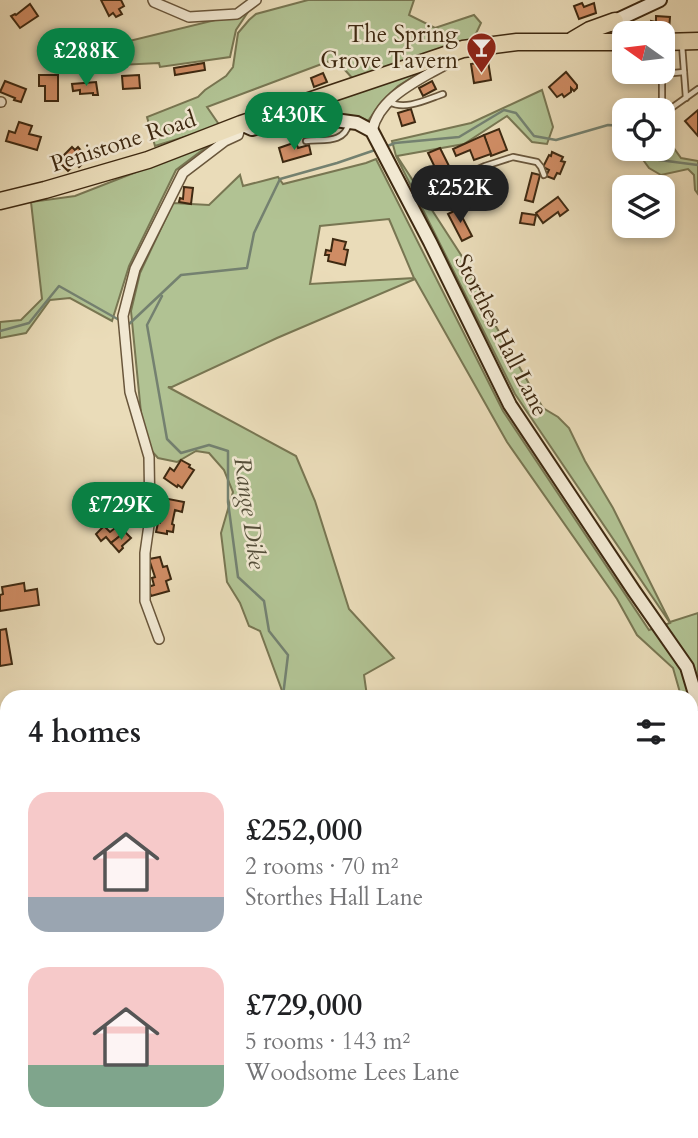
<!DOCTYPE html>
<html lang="en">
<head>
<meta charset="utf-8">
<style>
  :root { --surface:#fff; --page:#f6f6f6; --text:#202124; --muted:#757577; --accent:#0b8043 }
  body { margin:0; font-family:Cardo,serif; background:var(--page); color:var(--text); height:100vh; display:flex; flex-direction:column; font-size:26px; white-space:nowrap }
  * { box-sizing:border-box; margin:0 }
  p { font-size:23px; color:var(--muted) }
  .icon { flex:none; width:38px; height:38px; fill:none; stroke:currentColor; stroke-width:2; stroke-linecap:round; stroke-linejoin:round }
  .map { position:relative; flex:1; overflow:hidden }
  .details { position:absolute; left:0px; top:690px; width:698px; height:450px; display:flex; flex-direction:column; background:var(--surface); border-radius:21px 21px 0 0; box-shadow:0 4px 10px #0003 }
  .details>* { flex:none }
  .needle { width:46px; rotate:284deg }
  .buttons { position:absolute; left:612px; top:21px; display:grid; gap:14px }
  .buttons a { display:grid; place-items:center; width:63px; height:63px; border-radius:14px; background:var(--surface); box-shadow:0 4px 10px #0003; font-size:35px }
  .price { position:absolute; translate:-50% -60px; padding:0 16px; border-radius:24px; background:var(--accent); color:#fff; font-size:23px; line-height:46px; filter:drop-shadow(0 2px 4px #0008) }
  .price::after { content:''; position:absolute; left:50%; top:42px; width:21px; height:16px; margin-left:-10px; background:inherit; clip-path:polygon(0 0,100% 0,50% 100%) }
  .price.active { background:#222; color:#fff }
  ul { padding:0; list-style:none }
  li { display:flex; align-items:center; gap:21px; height:175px; padding:0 28px }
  li span { display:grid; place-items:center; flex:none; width:196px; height:140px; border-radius:21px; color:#555 }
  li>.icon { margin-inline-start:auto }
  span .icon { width:84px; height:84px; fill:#fffc; stroke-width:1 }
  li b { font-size:30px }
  h2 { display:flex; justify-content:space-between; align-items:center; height:84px; padding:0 28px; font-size:30px }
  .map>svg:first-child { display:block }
  .green { fill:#b1c293; stroke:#787652; stroke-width:2; fill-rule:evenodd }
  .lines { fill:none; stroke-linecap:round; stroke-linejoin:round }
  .stream { stroke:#748170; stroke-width:2.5 }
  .building { fill:#cf8c64; stroke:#3e2911; stroke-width:2 }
  .lane-casing { stroke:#69563b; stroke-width:8 }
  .street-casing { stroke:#69563b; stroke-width:12 }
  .secondary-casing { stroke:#3e2911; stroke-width:16 }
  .highway-casing { stroke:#3e2911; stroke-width:19 }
  .lane { stroke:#f1e8d2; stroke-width:4.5 }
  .street { stroke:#f1e8d2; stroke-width:9 }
  .secondary { stroke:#f1e8d2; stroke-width:12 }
  .highway { stroke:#eadcb9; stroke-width:16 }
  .labels { text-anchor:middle; stroke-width:5; stroke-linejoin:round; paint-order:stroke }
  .poi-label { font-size:23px; fill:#3e2911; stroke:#f1e8d2; text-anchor:end }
  .street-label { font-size:23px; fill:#3e2911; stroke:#f1e8d2 }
  .water-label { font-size:24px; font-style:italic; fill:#544e39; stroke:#f1e8d2 }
</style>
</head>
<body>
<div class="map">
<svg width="698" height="1138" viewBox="0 0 698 1138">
  <rect width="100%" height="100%" fill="#eadcb9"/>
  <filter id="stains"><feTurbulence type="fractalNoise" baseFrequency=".00286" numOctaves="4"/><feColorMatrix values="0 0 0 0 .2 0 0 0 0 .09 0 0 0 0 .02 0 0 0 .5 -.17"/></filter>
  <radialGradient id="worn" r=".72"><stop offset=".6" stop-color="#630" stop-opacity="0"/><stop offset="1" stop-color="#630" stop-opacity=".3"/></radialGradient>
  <g class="green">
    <path d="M 308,0 L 414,0 L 409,15 L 435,28 L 474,15 L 481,23 L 472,42 L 354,80 L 335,59 L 207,107 L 220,126 L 155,146 L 147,117 L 198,97 L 205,90 L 226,76 L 233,67 L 238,33 L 249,20 L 256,14 Z"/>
    <path d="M 248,12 L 236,30 L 230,57 L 160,67 L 159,63 L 78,67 L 76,54 Z"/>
    <path d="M 429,67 L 398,86 L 380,104 L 368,121 L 362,118 L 304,111 Z"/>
    <path d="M 542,90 L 553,127 L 547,144 L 532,142 L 507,116 L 464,144 L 397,156 L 463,258 L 494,323 L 543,408 L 558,417 L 569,428 L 585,461 L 613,508 L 670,622 L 698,613 L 698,874 L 691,763 L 691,696 L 681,696 L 673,668 L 637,635 L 617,599 L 507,442 L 415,279 L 277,338 L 172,387 L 168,387 L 296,456 L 315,501 L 349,609 L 394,658 L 364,675 L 367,696 L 284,696 L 260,631 L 249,626 L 240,603 L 227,582 L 221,533 L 233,492 L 224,470 L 209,453 L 196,451 L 177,462 L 158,458 L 149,448 L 142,423 L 131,311 L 140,273 L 173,203 L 209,205 L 240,175 L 243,186 L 278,177 L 283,184 L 366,163 L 376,159 L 503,411 L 649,630 L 670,623 L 515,394 L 396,156 L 392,141 L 471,123 ZM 389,219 L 414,278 L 310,284 L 320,226 Z"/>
    <path d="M 663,133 L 681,158 L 698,161 L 698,194 L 695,190 L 694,175 L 688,169 L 661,175 L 649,168 L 636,150 L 663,149 Z"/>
    <path d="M 213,142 L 176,170 L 129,266 L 112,321 L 70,298 L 50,300 L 26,333 L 0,338 L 0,322 L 21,320 L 42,299 L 31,202 L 75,196 Z"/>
    <path d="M 698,876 L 698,1138 L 514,1138 L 515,1132 L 691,1132 L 691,962 Z"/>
    <path d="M 0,984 L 7,986 L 7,1132 L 383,1132 L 384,1138 L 0,1138 Z"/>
  </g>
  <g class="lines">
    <g class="stream">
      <path d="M 385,147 L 395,143 L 459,137 L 504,110 L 516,113 L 534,136 L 556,140 L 608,125 L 625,126"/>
      <path d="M 652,149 L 659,160 L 698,165"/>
      <path d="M 162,296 L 147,325 L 167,439 L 181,453 L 209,445 L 228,451 L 228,502 L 238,577 L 264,601 L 269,631 L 288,655 L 283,696"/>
      <path d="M 127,325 L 128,325 L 181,275 L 247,268 L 254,233 L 280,179 L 337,163 L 378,149"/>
      <path d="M 0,331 L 29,323 L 59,286 L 121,321"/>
      <path d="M 366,1132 L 366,1138"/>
    </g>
  </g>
  <g class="building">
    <path d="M 101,0 L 121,0 L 124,6 L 119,9 L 122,14 L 116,17 L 113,13 L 109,16 Z"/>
    <path d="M 582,3 L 584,7 L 594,3 L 596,13 L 579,19 L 574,6 Z"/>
    <path d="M 30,4 L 38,16 L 20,28 L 11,16 L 15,14 L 16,15 Z"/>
    <path d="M 656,16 L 670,17 L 669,31 L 650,29 L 651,21 L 656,22 Z"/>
    <path d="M 488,61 L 491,80 L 474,83 L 471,64 Z"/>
    <path d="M 204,63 L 205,70 L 175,75 L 174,68 Z"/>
    <path d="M 566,72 L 577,85 L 577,88 L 574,91 L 571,88 L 571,92 L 564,97 L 562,94 L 557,97 L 549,87 Z"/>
    <path d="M 323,73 L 327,82 L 314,87 L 311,78 Z"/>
    <path d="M 39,75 L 58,75 L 58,101 L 45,101 L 45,86 L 39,86 Z"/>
    <path d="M 139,75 L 140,88 L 123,89 L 122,76 Z"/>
    <path d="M 5,81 L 26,89 L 21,102 L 14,100 L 15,98 L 0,92 Z"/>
    <path d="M 432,81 L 436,89 L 423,96 L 419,88 Z"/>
    <path d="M 96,82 L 98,95 L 93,95 L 93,93 L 80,94 L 80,90 L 73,91 L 72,84 Z"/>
    <path d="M 411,109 L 415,122 L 402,126 L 398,113 Z"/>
    <path d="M 698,110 L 698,136 L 685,121 Z"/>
    <path d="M 19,122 L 32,126 L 29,134 L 41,137 L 37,150 L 6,141 L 9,131 L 15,133 Z"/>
    <path d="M 311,125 L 311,135 L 297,135 L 297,126 Z"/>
    <path d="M 499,129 L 507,150 L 491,156 L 484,135 Z"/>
    <path d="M 484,135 L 491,154 L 474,160 L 470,150 L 456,156 L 453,149 Z"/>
    <path d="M 296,142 L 298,148 L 309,145 L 311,154 L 283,162 L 279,148 Z"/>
    <path d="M 72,147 L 75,150 L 78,147 L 83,153 L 80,155 L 84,162 L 79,167 L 76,164 L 68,171 L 56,159 L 60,155 L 62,157 Z"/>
    <path d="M 440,148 L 453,174 L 441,180 L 428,153 Z"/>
    <path d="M 552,152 L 563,157 L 561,161 L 565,162 L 560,174 L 557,173 L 554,179 L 546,176 L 549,170 L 543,167 L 549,155 L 551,156 Z"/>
    <path d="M 532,173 L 540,175 L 533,202 L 525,200 Z"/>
    <path d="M 184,187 L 193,188 L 191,204 L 179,202 L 180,198 L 183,199 Z"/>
    <path d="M 558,197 L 568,210 L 560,216 L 558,212 L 543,223 L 536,213 Z"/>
    <path d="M 458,209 L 472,236 L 462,241 L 448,214 Z"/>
    <path d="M 522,213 L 536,215 L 534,225 L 520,223 Z"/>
    <path d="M 333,239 L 346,242 L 344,249 L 348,250 L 345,265 L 328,261 L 329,255 L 325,255 L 326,250 L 331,251 Z"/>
    <path d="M 181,460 L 190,465 L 189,467 L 194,470 L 182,488 L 178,485 L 177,487 L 164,478 L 170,468 L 174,471 Z"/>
    <path d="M 163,498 L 184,502 L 182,512 L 175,510 L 172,524 L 174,525 L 173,532 L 167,531 L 167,534 L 156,532 L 158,523 L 160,523 L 163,510 L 161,510 Z"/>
    <path d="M 119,525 L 125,532 L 111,543 L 106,537 L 101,541 L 96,534 L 104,526 L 110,532 Z"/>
    <path d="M 125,532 L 131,538 L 122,546 L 123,548 L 119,552 L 111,543 Z"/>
    <path d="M 160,557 L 163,567 L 167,566 L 171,579 L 166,581 L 169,591 L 151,596 L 148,587 L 154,585 L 152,578 L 155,577 L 149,559 Z"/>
    <path d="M 24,583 L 25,591 L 37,589 L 39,605 L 0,611 L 0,595 L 3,594 L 2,587 Z"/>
    <path d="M 6,629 L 12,664 L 0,666 L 0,630 Z"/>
  </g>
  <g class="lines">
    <defs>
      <g id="lane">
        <path d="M 682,45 L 686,98"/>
        <path d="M 684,72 L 663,74 L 662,76 L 662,104 L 670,109 L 698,89"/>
        <path d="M 390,102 C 405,111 428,99 443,94"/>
        <path d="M 306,141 C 324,139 344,144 349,123"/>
        <path d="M 409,200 L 485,166 L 513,157 L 537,162 L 541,167 L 544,175"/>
      </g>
      <g id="street">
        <path d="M 153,0 L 154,2 L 189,17 L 237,14 L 256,0"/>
        <path d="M 0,102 L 1,102"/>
        <path d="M 372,131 C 378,102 407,86 430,73 C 441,67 451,63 457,53"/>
        <path d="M 159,639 L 145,601 L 145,553 L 150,518 L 149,457 L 130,392 L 123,316 L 135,269 L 183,173 L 225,141 L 238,135 L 241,124"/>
      </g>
      <g id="secondary">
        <path d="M 610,25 L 615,21 L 660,0"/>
        <path d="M 241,124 L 252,129 L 293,117 L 305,116 L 357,123 L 372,131 L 430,242 L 510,405 L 634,591 L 687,667 L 698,704"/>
      </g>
      <g id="highway">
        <path d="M 573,40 L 590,30 L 615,21"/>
        <path d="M 663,42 L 698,41"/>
        <path d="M 0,201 L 45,190 L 148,160 L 241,124 L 463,49 L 517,42 L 625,42"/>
      </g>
    </defs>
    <use href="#lane" class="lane-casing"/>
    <use href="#street" class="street-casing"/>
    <use href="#secondary" class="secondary-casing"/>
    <use href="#highway" class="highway-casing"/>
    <use href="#lane" class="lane"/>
    <use href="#street" class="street"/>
    <use href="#secondary" class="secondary"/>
    <use href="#highway" class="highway"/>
  </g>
  <defs>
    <symbol id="bar-pin" viewBox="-11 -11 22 30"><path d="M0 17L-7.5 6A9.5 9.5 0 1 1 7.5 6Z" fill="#8f2418" stroke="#f1e8d2"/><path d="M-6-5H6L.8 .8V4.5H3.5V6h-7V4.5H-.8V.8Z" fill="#fff"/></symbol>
  </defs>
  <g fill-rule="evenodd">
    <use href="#bar-pin" x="464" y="30" width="35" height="47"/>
  </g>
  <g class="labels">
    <g class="poi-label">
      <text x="458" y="42">The Spring<tspan x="458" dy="26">Grove Tavern</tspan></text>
    </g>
    <g class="street-label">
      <text transform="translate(123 141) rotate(-18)" y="8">Penistone Road</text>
      <text transform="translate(502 335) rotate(63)" y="8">Storthes Hall Lane</text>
    </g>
    <g class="water-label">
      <text transform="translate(250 513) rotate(82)" y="8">Range Dike</text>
    </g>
  </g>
  <rect width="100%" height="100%" filter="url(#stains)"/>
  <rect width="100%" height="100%" fill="url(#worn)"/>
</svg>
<div class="buttons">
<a><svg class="needle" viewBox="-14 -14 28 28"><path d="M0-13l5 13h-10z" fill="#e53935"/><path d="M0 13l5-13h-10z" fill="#757577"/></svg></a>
<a><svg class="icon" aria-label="locate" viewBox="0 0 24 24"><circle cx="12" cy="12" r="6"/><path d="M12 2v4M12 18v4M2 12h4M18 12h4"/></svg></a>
<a><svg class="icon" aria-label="layers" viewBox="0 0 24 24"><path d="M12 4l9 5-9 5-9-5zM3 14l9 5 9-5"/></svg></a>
</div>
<b class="price" style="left:86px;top:88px">£288K</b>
<b class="price" style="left:294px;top:152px">£430K</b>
<b class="price active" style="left:460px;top:225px">£252K</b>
<b class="price" style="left:121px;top:542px">£729K</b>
<section class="details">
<h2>4 homes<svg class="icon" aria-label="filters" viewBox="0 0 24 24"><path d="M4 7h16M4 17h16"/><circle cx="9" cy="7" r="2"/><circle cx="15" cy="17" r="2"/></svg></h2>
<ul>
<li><span style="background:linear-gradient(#f6c9c9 75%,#9aa5b1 0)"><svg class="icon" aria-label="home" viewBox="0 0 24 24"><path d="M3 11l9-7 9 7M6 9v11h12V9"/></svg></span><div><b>£252,000</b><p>2 rooms · 70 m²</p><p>Storthes Hall Lane</p></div></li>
<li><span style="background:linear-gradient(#f6c9c9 70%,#7fa58c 0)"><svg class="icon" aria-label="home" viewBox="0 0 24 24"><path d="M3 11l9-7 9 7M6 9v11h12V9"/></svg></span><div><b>£729,000</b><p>5 rooms · 143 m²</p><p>Woodsome Lees Lane</p></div></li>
</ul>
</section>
</div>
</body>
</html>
